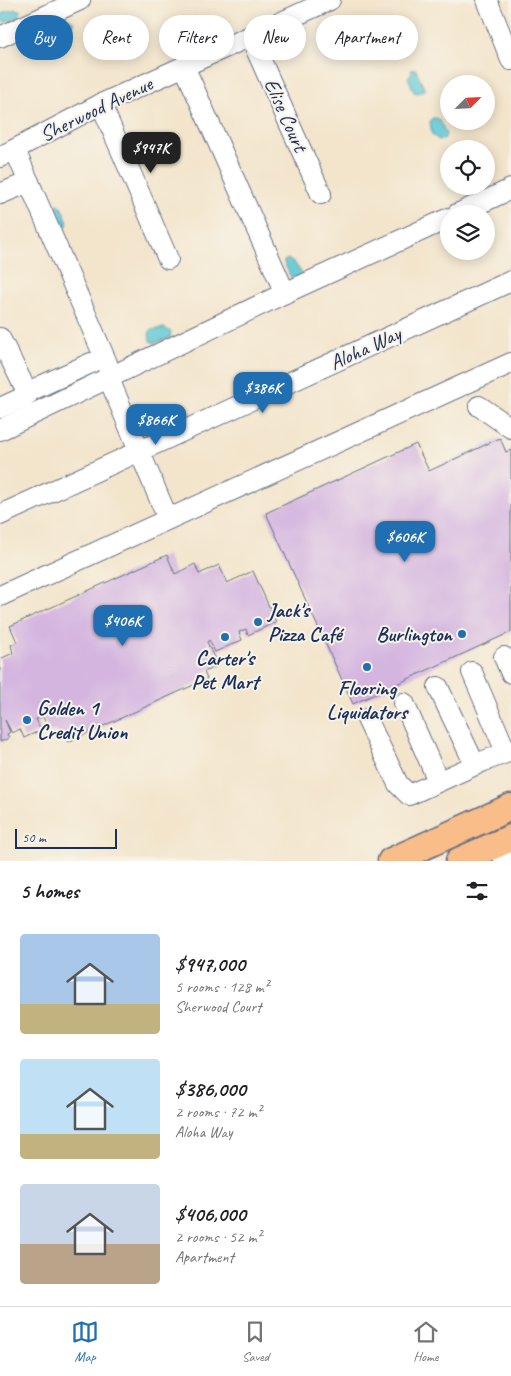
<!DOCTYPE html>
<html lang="en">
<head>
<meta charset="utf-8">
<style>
  :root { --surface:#fff; --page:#f6f6f6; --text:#202124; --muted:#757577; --line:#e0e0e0; --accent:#1f6fb2 }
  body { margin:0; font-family:Caveat,sans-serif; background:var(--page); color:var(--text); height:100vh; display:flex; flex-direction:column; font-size:19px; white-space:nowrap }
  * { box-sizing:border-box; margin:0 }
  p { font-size:16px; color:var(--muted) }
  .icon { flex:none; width:28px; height:28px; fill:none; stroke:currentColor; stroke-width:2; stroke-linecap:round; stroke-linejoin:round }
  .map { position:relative; height:861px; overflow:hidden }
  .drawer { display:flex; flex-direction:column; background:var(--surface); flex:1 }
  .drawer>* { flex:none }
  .top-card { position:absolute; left:15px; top:15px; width:481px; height:45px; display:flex; gap:10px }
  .needle { width:32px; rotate:66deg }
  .buttons { position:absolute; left:440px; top:75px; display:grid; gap:10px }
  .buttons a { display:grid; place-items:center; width:55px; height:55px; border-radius:50%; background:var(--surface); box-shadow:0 2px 12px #0003; font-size:25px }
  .scale { position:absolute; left:15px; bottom:12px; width:102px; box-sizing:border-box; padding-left:5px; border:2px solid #1b2f5e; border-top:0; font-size:14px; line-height:18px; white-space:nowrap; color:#1b2f5e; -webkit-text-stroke:4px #f7f3e8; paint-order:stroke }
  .price { position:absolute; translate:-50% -42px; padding:0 11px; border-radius:10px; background:var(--accent); color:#fff; font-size:16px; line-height:32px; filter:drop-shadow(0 1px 2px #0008) }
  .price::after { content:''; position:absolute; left:50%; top:30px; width:15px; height:11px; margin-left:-8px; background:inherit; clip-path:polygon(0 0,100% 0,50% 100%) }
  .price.active { background:#222; color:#fff }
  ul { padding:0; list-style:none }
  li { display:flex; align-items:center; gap:15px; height:125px; padding:0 20px }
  li span { display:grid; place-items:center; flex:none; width:140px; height:100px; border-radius:5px; color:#555 }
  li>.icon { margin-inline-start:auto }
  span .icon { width:60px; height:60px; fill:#fffc; stroke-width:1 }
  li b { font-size:21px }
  h2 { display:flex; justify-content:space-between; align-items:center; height:60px; padding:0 20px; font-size:21px }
  .tag { padding:0 18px; border-radius:22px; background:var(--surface); box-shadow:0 2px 12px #0003; font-size:18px; line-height:45px }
  .tag.active { background:var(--accent); color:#fff }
  .dock { display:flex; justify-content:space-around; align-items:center; height:70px; border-top:1px solid var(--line); background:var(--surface); font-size:14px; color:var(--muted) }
  .dock a { display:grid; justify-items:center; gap:2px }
  .dock .active { color:var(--accent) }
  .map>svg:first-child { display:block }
  .water { fill:#5dc9d4; stroke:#3c7c99 }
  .building { fill:#d4b5e0 }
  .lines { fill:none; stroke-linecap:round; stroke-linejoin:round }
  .minor-casing { stroke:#676f84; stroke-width:22 }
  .major-casing { stroke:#676f84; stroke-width:29 }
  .minor { stroke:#fff; stroke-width:20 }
  .major { stroke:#f8bd88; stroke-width:26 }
  .poi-dot { fill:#1f6fb2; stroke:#f7f3e8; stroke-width:2 }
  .labels { text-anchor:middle; stroke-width:4; stroke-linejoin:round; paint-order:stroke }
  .street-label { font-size:21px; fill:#1b2f5e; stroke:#f7f3e8 }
  .poi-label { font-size:21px; font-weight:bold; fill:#1b2f5e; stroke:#f7f3e8; text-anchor:start }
</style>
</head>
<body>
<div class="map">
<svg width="511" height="861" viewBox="0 0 511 861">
  <rect width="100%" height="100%" fill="#f7f3e8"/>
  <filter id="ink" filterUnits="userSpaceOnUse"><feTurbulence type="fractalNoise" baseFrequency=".02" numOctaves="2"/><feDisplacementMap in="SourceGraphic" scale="10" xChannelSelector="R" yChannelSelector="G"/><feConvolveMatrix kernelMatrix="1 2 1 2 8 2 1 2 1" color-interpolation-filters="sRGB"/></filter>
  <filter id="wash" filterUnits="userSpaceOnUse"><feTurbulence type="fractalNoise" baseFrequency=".0096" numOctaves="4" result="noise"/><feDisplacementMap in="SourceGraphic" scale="20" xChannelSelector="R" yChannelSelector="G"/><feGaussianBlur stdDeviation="1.12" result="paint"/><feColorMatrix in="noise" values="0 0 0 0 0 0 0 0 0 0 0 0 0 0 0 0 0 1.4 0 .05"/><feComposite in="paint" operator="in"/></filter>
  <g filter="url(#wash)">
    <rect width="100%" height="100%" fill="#f3e5cc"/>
    <g class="water">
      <path d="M 16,9 L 21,11 L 19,17 L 5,22 L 2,20 L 1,16 L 4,12 Z"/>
      <path d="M 68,18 L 71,19 L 74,23 L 73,29 L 63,32 L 61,37 L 55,38 L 51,31 L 54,25 Z"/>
      <path d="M 415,68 L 425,90 L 418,93 L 414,92 L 408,77 L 412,74 L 411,70 Z"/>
      <path d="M 432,118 L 437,118 L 440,120 L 446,134 L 444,140 L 439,140 L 432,135 L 430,122 Z"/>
      <path d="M 58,204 C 63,208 69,220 67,226 L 62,228 L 52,209 L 53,206 Z"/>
      <path d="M 288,259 L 296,265 L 303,275 L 292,279 L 284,263 L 284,261 Z"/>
      <path d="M 164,328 L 171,332 L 170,338 L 155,343 L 150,341 L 149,333 L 151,330 Z"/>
    </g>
    <g id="blocks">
      <g class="building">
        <path d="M 500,438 L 506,452 L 511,450 L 511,632 L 353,704 L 266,513 L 416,444 L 429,471 Z"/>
        <path d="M 167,555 L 175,574 L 195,564 L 199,574 L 219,565 L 227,583 L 253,571 L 276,622 L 248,635 L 246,629 L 239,632 L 242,640 L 215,652 L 209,640 L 207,642 L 218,666 L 204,672 L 207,679 L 68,742 L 65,735 L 59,738 L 55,730 L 50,732 L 43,717 L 36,719 L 41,730 L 24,738 L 20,729 L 12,733 L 5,720 L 10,732 L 7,734 L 9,738 L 0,742 L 0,659 L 13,653 L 11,645 L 17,642 L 10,626 Z"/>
      </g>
    </g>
  </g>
  <g filter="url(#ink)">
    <use href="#blocks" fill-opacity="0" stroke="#676f84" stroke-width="1"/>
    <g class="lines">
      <defs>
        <g id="minor">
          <path d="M 487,0 L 511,60"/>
          <path d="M 250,36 L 321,194"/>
          <path d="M 0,37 L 80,0"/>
          <path d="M 184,66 L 285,293"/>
          <path d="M 101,104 L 168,259"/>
          <path d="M 15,150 L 107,363 L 112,386 L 168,519"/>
          <path d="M 0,157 L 101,104 L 330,0"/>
          <path d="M 0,194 L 29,182"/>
          <path d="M 457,214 L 511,189"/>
          <path d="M 0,338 L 28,394"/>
          <path d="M 479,406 L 511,428"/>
          <path d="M 0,408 L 24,397 L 32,390 L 91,363"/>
          <path d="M 0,430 L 285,293 L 449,218"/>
          <path d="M 0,515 L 511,281"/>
          <path d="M 0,596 L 511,363"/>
          <path d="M 504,657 L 511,673"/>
          <path d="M 472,672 L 506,752"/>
          <path d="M 438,687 L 475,765"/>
          <path d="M 404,703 L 438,781"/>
          <path d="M 367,719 L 398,784 L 409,795 L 484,761 L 511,751"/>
          <path d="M 498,844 L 505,861"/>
        </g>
        <g id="major">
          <path d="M 391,861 L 511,807"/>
          <path d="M 459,861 L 511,838"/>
        </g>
      </defs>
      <use href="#minor" class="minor-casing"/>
      <use href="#major" class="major-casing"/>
      <use href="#minor" class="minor"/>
      <use href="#major" class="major"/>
    </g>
  </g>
  <g class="poi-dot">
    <circle cx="258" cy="622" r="5"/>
    <circle cx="462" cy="634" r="5"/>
    <circle cx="225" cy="637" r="5"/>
    <circle cx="367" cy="667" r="5"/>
    <circle cx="27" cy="720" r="5"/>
  </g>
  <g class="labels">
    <g class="street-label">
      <text transform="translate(96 109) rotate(-26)" y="7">Sherwood Avenue</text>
      <text transform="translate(286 115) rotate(66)" y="7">Elise Court</text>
      <text transform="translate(365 348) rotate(-25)" y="7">Aloha Way</text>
    </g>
    <g class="poi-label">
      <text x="268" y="617">Jack's<tspan x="268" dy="24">Pizza Café</tspan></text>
      <text x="452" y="641" text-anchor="end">Burlington</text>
      <text x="225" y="665" text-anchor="middle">Carter's<tspan x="225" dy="24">Pet Mart</tspan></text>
      <text x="367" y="695" text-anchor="middle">Flooring<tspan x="367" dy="24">Liquidators</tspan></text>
      <text x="37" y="715">Golden 1<tspan x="37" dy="24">Credit Union</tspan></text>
    </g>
  </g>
</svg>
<div class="buttons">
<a><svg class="needle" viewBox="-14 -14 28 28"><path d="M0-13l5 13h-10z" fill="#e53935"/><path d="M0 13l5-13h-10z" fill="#757577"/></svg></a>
<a><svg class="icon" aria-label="locate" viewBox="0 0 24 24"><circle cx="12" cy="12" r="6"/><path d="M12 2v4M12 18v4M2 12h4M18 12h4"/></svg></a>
<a><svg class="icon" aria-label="layers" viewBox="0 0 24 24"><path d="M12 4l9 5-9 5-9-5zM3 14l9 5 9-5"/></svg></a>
</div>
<div class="scale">50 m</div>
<b class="price active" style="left:151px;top:174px">$947K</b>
<b class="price" style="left:263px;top:414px">$386K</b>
<b class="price" style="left:156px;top:446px">$866K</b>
<b class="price" style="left:405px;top:563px">$606K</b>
<b class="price" style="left:123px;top:647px">$406K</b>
<div class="top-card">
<a class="tag active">Buy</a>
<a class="tag">Rent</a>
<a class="tag">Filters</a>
<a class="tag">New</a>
<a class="tag">Apartment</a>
</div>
</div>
<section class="drawer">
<h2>5 homes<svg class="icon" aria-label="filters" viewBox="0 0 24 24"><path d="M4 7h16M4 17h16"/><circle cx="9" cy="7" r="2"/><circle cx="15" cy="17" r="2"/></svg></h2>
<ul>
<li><span style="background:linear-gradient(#a9c7e8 70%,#c2b280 0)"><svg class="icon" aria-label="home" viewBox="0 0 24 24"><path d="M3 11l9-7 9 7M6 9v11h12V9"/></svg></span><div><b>$947,000</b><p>5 rooms · 128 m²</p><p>Sherwood Court</p></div></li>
<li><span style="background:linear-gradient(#bfe0f5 75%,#c2b280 0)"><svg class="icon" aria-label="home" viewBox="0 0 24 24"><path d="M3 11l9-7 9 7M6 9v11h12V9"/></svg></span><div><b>$386,000</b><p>2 rooms · 72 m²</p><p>Aloha Way</p></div></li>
<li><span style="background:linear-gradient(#c9d6e8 60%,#b9a48a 0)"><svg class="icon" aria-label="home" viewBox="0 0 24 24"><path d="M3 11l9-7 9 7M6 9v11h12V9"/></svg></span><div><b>$406,000</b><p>2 rooms · 52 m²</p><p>Apartment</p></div></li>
</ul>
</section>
<nav class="dock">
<a class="active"><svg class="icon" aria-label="map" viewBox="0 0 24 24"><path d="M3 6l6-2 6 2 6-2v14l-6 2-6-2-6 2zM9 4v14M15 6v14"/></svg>Map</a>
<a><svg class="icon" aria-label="saved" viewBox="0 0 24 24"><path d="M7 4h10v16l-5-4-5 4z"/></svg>Saved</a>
<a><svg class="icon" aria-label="home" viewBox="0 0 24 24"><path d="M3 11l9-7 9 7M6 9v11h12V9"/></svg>Home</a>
</nav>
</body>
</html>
